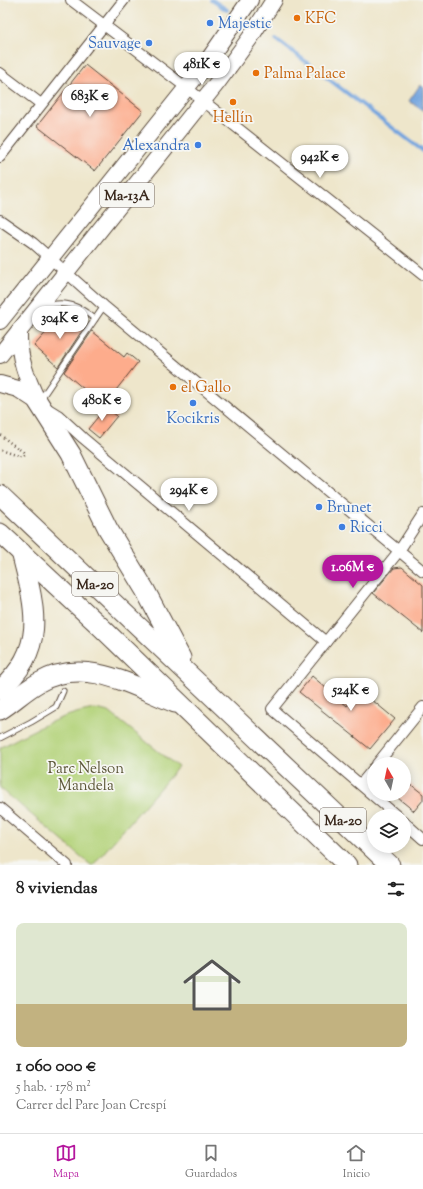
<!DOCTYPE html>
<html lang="es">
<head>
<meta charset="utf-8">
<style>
  :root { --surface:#fff; --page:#f6f6f6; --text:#222; --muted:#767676; --line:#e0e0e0; --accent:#b5179e }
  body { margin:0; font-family:"Sorts Mill Goudy",serif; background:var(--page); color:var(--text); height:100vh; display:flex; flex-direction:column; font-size:15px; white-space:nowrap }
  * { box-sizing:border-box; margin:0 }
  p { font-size:13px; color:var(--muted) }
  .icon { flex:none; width:22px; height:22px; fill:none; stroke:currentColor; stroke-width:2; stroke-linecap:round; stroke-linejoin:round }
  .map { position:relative; height:865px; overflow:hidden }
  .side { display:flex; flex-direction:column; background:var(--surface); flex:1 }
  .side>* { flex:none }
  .needle { width:26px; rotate:351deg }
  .buttons { position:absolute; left:367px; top:757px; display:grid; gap:8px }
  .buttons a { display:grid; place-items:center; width:44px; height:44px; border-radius:50%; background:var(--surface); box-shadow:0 2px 10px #0003; font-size:20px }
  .price { position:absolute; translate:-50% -34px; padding:0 9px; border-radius:14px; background:#fff; color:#222; font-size:13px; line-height:26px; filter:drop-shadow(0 1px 2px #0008) }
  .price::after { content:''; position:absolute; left:50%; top:24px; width:12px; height:9px; margin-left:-6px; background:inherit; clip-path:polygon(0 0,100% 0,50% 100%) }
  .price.selected { background:var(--accent); color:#fff }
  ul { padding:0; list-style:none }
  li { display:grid; align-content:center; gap:8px; height:212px; padding:0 16px }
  li span { display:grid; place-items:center; height:124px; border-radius:8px; color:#555 }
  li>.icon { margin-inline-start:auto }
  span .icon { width:72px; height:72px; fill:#fffc; stroke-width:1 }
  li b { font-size:17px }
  h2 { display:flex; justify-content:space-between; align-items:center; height:48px; padding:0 16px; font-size:17px }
  .dock { display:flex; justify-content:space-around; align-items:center; height:56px; border-top:1px solid var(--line); background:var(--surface); font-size:11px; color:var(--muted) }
  .dock a { display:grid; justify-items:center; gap:2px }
  .dock .selected { color:var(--accent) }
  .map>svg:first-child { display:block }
  .green { fill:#b4d37a; stroke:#787e4c }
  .water { fill:#73a4de; stroke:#57677e }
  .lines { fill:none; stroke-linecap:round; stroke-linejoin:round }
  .stream { stroke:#73a4de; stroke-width:4 }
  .building { fill:#fdac8c }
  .lane-casing { stroke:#564638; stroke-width:7 }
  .street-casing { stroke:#564638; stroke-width:12 }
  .primary-casing { stroke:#564638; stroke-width:18 }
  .highway-casing { stroke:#564638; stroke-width:21 }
  .path { stroke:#564638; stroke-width:2.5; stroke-dasharray:1 3; stroke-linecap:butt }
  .lane { stroke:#fff; stroke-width:5 }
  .street { stroke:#fff; stroke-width:10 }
  .primary { stroke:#fff; stroke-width:16 }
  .highway { stroke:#fff; stroke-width:19 }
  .food-dot { fill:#e8710a; stroke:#f6f6f2; stroke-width:1.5 }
  .shop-dot { fill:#3f7fe0; stroke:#f6f6f2; stroke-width:1.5 }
  .labels { text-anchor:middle; stroke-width:3.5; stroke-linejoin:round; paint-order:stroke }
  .shield { fill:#f6f6f2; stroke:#73675e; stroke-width:1 }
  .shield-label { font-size:14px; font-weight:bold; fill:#3b2a1e }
  .food-label { font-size:15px; fill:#c56008; stroke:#f6f6f2; text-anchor:start }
  .shop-label { font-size:15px; fill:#366cbe; stroke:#f6f6f2; text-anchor:start }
  .park-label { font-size:15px; fill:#595435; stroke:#f6f6f2 }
</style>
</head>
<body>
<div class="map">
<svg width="423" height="865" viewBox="0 0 423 865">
  <rect width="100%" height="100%" fill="#f6f6f2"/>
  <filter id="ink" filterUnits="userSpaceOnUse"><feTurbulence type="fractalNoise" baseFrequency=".025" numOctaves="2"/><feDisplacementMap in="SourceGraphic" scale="8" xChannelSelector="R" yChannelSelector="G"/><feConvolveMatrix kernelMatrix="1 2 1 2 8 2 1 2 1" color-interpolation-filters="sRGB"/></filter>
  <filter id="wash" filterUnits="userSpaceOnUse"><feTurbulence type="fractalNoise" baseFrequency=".012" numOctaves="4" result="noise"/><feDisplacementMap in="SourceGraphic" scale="16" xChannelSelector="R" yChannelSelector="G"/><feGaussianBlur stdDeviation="0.9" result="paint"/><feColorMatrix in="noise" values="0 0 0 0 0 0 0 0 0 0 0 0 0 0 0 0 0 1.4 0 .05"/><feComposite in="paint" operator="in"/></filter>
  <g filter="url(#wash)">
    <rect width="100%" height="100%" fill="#eee6cb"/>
    <path class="green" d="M 95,709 L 109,712 L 178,767 L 93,865 L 91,865 L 0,788 L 0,748 C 29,732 61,714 95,709 Z"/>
    <path class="water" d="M 420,85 L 423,87 L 423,111 L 409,101 Z"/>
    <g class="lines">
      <g class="stream">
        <path d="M 212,0 L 227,10"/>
        <path d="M 276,39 L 423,151"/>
      </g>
    </g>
    <g id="blocks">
      <g class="building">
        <path d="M 85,65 L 143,111 L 95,171 L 37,126 Z"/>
        <path d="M 75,319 L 85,326 L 58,367 L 34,346 L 57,320 Z"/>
        <path d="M 92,331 L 124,357 L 127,353 L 138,362 L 102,408 L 90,398 L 92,396 L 64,372 Z"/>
        <path d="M 106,407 L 117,416 L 99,438 L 88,429 Z"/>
        <path d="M 402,567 L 423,585 L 423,633 L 373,593 L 394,568 Z"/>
        <path d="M 312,676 L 347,706 L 360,690 L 395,719 L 370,749 L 299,692 Z"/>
        <path d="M 404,779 L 423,794 L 423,800 L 414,811 L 393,794 L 404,794 Z"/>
      </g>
    </g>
  </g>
  <g filter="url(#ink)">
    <use href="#blocks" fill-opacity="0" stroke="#564638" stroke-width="1"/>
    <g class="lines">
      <defs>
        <g id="lane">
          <path d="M 46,306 C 66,300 79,306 95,319"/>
          <path d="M 40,400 L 104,306"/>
          <path d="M 0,738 L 31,722 L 56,707 L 63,691"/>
        </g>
        <g id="street">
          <path d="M 71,0 L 187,88 L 423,275"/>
          <path d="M 0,73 L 41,104"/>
          <path d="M 0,157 L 124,0"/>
          <path d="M 0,220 L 33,243 L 104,306 L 423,571"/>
          <path d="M 45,407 L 58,415 L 83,438 L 326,642"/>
          <path d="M 377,764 L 423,707"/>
          <path d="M 361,784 L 374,768"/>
          <path d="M 0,808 L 67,865"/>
          <path d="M 397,816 L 272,709 L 399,551 L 423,514"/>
          <path d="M 404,822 L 423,839"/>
        </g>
        <g id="primary">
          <path d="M 0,321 L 204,66 L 250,0"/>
          <path d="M 19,331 C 18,357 27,379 38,402"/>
          <path d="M 0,355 L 217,83 L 250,38 L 274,0"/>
          <path d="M 0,384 L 18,389 L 38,402"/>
        </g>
        <g id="highway">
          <path d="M 38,402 L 71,454 L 108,529 L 145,590 L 181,658"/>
          <path d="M 0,495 L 390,865"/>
          <path d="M 0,533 L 101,627 L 347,865"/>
          <path d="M 0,690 C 48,648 35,607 21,552"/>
          <path d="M 0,710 C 13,702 24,691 38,683 C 84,656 131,685 175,703"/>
        </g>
      </defs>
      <use href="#lane" class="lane-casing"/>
      <use href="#street" class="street-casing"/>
      <use href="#primary" class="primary-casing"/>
      <use href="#highway" class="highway-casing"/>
      <path class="path" d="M 0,435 L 23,452 L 24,455 L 21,457 L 0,450"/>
      <use href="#lane" class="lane"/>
      <use href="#street" class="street"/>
      <use href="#primary" class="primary"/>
      <use href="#highway" class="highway"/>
    </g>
  </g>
  <g class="food-dot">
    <circle cx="297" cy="18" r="4"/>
    <circle cx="256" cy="73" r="4"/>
    <circle cx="233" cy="102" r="4"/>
    <circle cx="173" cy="387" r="4"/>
  </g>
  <g class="shop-dot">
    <circle cx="210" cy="23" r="4"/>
    <circle cx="149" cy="43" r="4"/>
    <circle cx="198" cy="145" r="4"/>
    <circle cx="193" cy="403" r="4"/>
    <circle cx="319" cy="507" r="4"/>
    <circle cx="342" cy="527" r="4"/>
  </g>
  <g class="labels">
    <g class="shield">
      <rect x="100" y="183" width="54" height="24" rx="3"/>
      <rect x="72" y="572" width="46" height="24" rx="3"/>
      <rect x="320" y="808" width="46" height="24" rx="3"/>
    </g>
    <g class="shield-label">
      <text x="127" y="200">Ma-13A</text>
      <text x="95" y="589">Ma-20</text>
      <text x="343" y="825">Ma-20</text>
    </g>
    <g class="food-label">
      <text x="305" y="23">KFC</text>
      <text x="264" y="78">Palma Palace</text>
      <text x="233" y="122" text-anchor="middle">Hellín</text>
      <text x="181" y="392">el Gallo</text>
    </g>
    <g class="shop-label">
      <text x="218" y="28">Majestic</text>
      <text x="141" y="48" text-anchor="end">Sauvage</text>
      <text x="190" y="150" text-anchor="end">Alexandra</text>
      <text x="193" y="423" text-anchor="middle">Kocikris</text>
      <text x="327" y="512">Brunet</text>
      <text x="350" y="532">Ricci</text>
    </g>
    <g class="park-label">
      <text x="86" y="773">Parc Nelson<tspan x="86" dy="17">Mandela</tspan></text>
    </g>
  </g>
</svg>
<div class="buttons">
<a><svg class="needle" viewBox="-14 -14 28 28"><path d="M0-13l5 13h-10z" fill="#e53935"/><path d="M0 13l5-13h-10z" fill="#767676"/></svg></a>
<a><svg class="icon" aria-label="layers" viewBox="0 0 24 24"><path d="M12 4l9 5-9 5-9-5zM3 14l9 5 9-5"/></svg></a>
</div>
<b class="price" style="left:202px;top:86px">481K €</b>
<b class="price" style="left:90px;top:118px">683K €</b>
<b class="price" style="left:320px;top:179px">942K €</b>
<b class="price" style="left:60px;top:340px">304K €</b>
<b class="price" style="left:102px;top:422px">480K €</b>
<b class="price" style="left:189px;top:512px">294K €</b>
<b class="price selected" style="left:353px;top:589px">1.06M €</b>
<b class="price" style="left:351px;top:712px">524K €</b>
</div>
<section class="side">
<h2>8 viviendas<svg class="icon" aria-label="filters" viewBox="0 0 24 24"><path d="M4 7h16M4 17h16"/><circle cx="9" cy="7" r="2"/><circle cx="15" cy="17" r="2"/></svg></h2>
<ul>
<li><span style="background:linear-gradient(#dfe7d0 65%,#c2b280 0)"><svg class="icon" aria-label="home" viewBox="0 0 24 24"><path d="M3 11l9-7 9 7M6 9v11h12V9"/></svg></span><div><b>1 060 000 €</b><p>5 hab. · 178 m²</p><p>Carrer del Pare Joan Crespí</p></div></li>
</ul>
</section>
<nav class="dock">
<a class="selected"><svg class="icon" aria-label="map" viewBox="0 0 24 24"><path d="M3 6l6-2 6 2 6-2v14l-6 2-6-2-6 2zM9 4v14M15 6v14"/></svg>Mapa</a>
<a><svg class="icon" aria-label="saved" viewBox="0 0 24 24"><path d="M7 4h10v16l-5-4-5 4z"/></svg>Guardados</a>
<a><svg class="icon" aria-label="home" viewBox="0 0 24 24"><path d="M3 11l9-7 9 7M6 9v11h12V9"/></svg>Inicio</a>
</nav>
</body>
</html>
